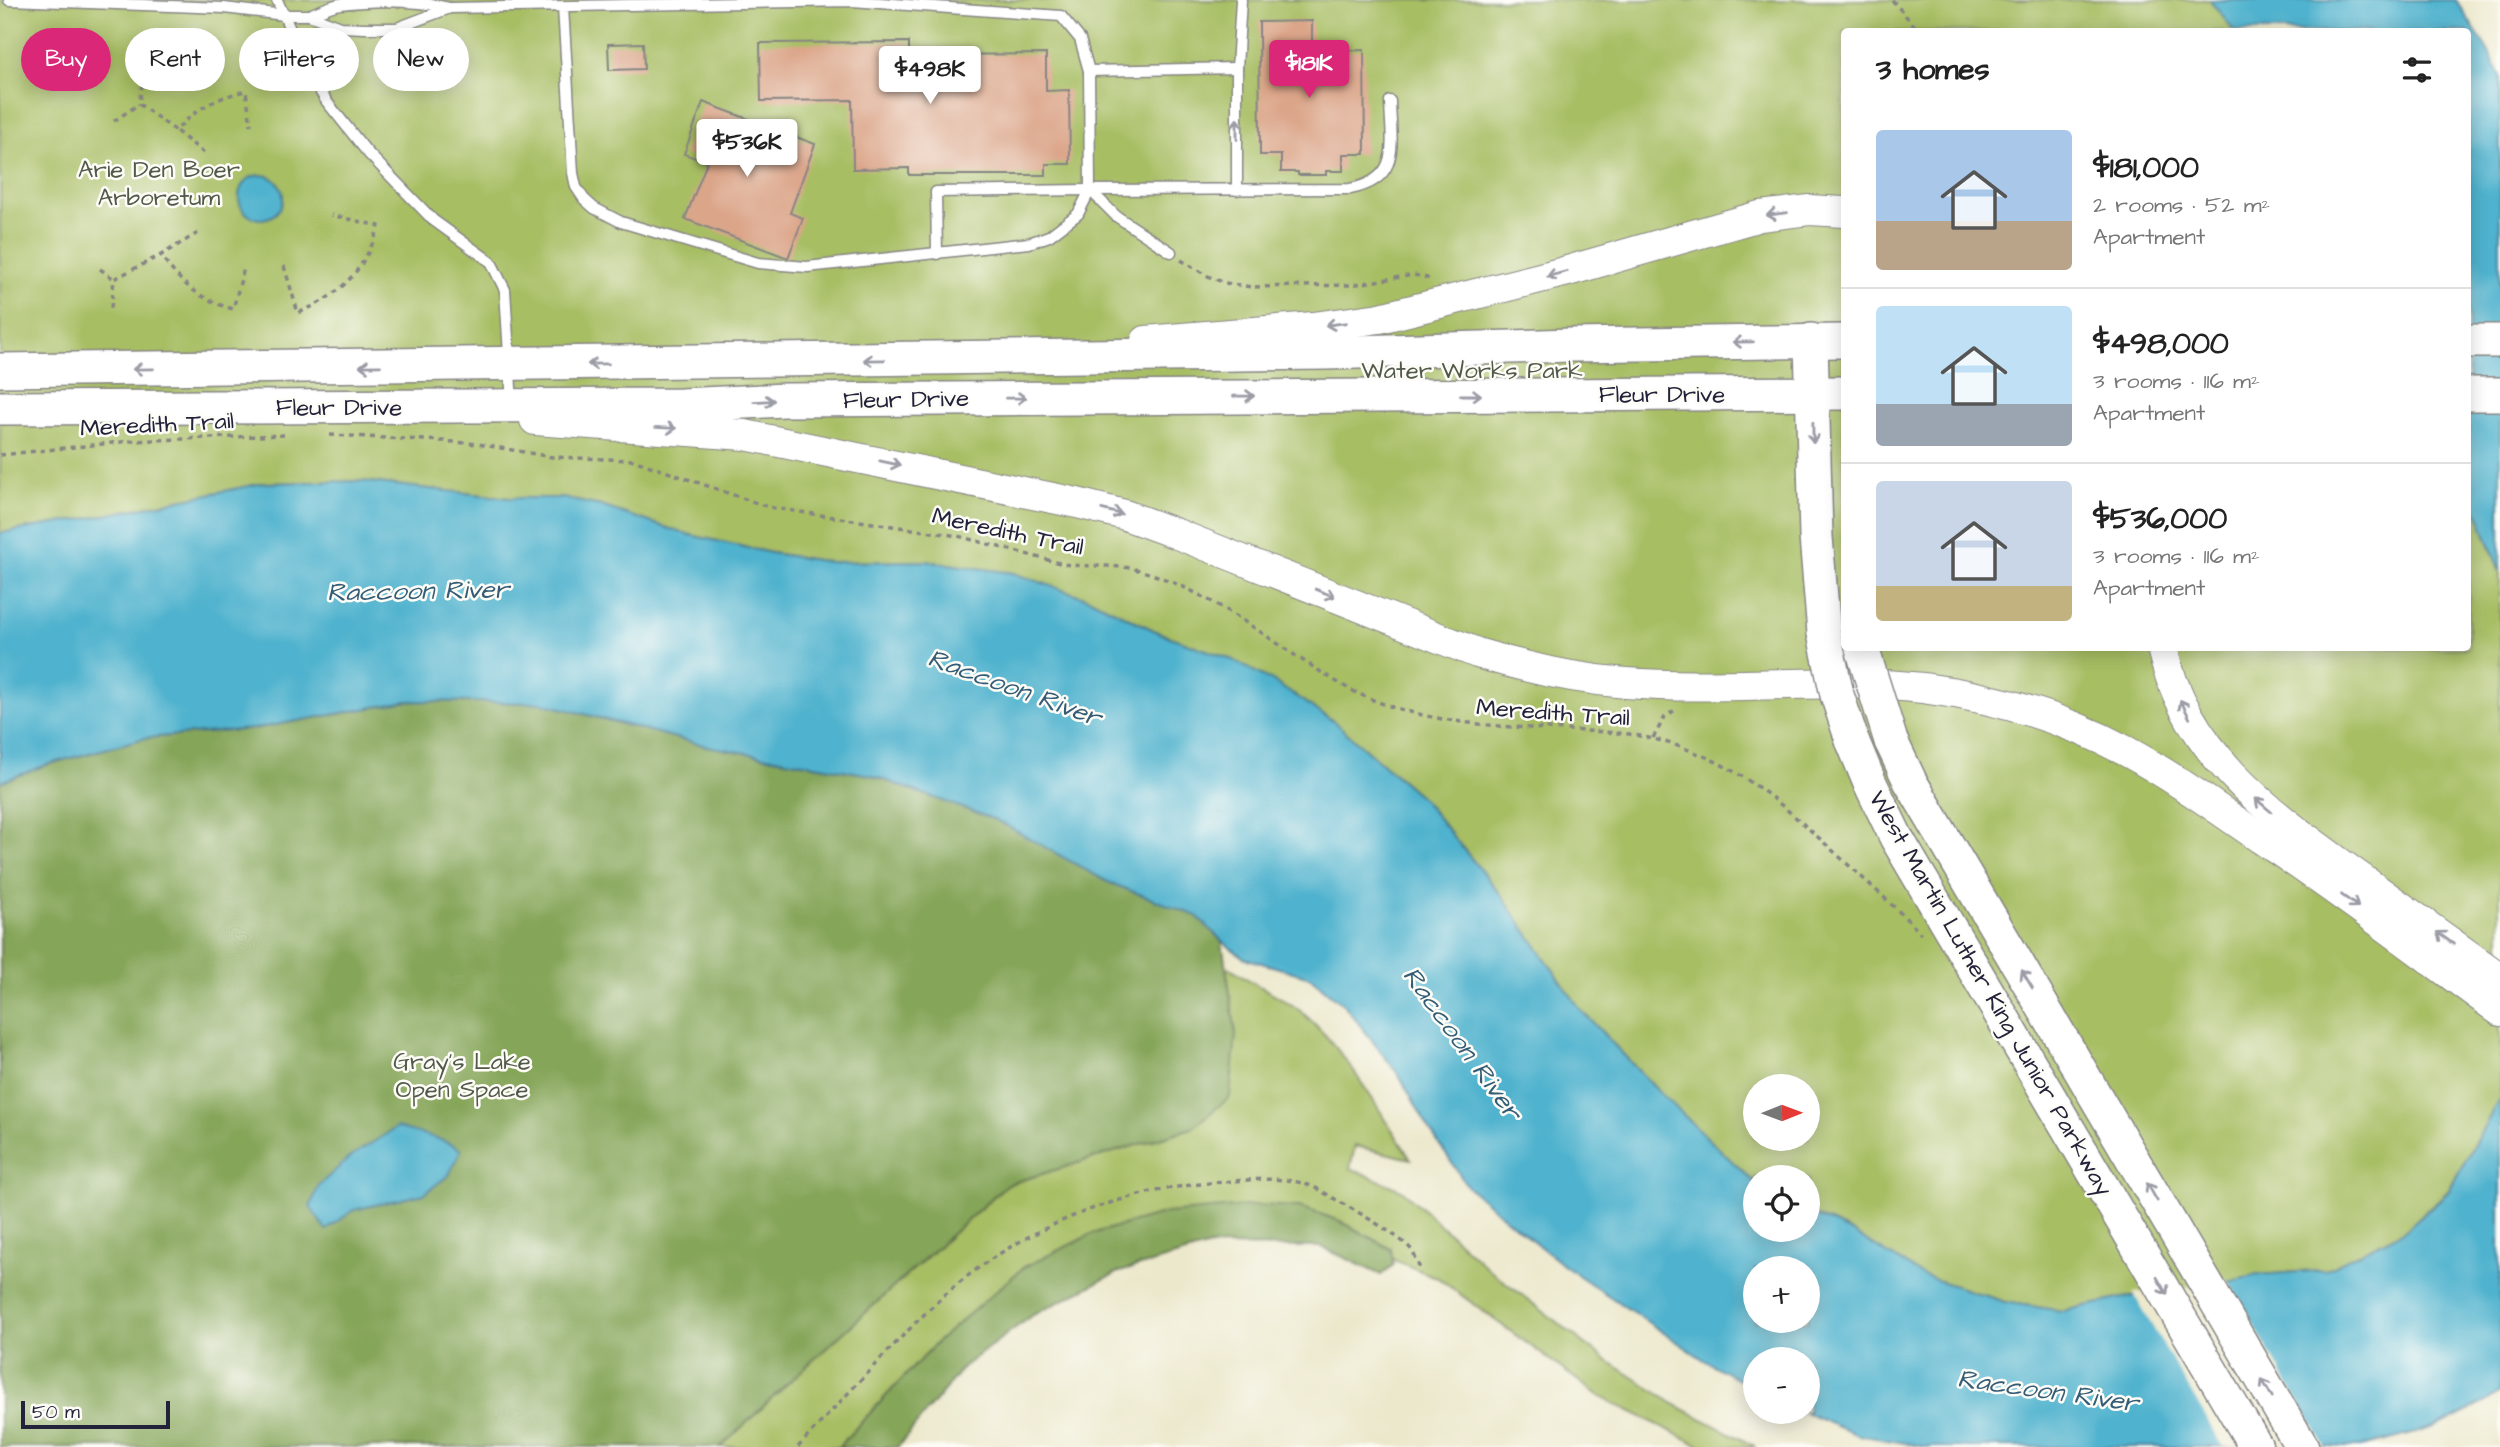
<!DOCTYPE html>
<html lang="en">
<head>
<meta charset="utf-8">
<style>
  :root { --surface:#fff; --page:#f2f2f2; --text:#222; --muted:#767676; --line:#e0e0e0; --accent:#db2777 }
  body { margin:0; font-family:"Architects Daughter",sans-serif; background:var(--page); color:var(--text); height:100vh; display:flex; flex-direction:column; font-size:26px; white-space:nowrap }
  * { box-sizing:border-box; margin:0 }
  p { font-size:23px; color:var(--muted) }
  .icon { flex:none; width:38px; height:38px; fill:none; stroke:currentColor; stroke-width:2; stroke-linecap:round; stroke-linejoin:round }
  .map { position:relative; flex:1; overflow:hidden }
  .sheet { position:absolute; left:1841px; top:28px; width:630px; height:623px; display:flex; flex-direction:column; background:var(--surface); border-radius:7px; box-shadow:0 4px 18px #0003 }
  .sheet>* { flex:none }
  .banner { position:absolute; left:21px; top:28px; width:665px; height:63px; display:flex; gap:14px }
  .needle { width:46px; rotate:89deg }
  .fabs { position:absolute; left:1743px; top:1074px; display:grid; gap:14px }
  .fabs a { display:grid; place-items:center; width:77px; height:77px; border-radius:50%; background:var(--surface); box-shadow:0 4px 18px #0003; font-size:35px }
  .scale { position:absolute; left:21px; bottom:18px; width:149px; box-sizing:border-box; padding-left:7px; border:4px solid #22223b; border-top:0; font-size:19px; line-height:24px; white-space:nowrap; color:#22223b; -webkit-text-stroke:5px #fdfcf7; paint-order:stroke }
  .price { position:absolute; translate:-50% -60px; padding:0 16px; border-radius:7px; background:#fff; color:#222; font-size:23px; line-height:46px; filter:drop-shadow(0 2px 4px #0008) }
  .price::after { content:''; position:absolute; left:50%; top:42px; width:21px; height:16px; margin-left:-10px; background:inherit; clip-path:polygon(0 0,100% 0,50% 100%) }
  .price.current { background:var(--accent); color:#fff }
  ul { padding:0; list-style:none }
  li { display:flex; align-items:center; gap:21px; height:175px; padding:0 35px }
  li+li { border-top:2px solid var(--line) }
  li span { display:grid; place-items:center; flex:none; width:196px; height:140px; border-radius:7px; color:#555 }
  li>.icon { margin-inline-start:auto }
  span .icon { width:84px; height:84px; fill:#fffc; stroke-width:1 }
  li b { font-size:30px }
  h2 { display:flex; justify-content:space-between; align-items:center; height:84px; padding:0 35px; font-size:30px }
  .tag { padding:0 24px; border-radius:32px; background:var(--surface); box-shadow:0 4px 18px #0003; font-size:24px; line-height:63px }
  .tag.current { background:var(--accent); color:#fff }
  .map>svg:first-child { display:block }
  .green { fill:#a7be63; stroke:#64704f; stroke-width:2; fill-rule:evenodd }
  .forest { fill:#85a559; stroke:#54644a; stroke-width:2 }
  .water { fill:#4fb2ce; stroke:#386a84; stroke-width:2; fill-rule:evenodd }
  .pier { fill:#ece8cc }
  .building { fill:#dba589 }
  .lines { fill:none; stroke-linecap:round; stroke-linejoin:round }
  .lane-casing { stroke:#878584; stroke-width:13 }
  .secondary-casing { stroke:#878584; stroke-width:32 }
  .primary-casing { stroke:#878584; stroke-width:36 }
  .path { stroke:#878584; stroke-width:3.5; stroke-dasharray:5 5; stroke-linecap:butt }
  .lane { stroke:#fff; stroke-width:10 }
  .secondary { stroke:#fff; stroke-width:30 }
  .primary { stroke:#fff; stroke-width:33 }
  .primary-bridge-casing { stroke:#878584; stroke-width:36; stroke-linecap:butt }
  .primary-bridge { stroke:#fff; stroke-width:33 }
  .oneway { stroke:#9c9ca7 }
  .labels { text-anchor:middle; stroke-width:5; stroke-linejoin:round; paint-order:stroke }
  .park-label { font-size:24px; fill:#515949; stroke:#fdfcf7 }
  .street-label { font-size:24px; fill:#22223b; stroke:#fdfcf7 }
  .water-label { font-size:26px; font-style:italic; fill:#345c76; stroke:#fdfcf7 }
</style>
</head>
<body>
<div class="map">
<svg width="2500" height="1447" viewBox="0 0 2500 1447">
  <rect width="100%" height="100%" fill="#fdfcf7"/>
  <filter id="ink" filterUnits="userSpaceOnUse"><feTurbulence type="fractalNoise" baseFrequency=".0143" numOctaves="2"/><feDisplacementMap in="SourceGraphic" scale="14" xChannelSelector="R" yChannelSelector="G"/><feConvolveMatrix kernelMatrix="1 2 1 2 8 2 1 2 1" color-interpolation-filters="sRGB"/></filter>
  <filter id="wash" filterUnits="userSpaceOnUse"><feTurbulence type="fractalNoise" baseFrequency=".00686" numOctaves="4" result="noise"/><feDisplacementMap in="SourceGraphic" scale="28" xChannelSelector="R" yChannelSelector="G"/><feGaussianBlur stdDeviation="1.57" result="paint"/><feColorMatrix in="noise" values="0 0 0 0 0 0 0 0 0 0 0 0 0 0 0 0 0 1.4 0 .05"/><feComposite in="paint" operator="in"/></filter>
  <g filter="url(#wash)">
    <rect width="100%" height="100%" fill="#ece8cc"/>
    <g class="green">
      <path d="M 0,0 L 2210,0 L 2234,31 L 1844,32 L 1844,648 L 2468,648 L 2468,487 L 2500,572 L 2500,1098 L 2448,1191 L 2403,1232 L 2325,1270 L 2258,1275 L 2194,1290 L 2123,1298 L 2063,1311 L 2005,1302 L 1924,1276 L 1851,1232 L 1808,1212 L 1808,1178 L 1755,1178 L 1755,1183 L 1655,1088 L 1581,1010 L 1501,895 L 1421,797 L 1333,721 L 1274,682 L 1233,660 L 1160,633 L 1090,599 L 1013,573 L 926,561 L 830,562 L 771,553 L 686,534 L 601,506 L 562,498 L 509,498 L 361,481 L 263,483 L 96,517 L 0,533 ZM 1755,1087 L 1808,1087 L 1808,1139 L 1755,1139 Z"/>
      <path d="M 1226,966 C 1239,972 1250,982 1263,988 C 1278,996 1292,1003 1304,1014 C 1348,1053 1378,1110 1411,1159 L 1355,1146 L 1350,1168 L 1402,1190 L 1492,1272 L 1605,1359 L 1679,1407 L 1756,1447 L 1703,1447 L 1599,1396 L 1438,1278 L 1392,1259 L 1391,1249 L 1340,1221 L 1299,1207 L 1024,1267 L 938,1341 L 838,1447 L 721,1447 L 790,1381 L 1006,1185 L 1192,1128 L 1236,1034 Z"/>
    </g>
    <g class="forest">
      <path d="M 408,701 L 542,703 L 707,746 L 871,775 L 996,820 L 1108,882 L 1197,916 L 1222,941 L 1236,1034 L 1230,1097 L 1192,1128 L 1006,1185 L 790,1381 L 721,1447 L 0,1447 L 0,782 L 49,764 L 145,738 L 253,729 Z"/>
      <path d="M 1258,1205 L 1299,1207 L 1340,1221 L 1391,1249 L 1393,1265 L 1381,1275 L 1322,1247 L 1210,1246 L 1116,1273 L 1031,1316 L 963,1367 L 898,1447 L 838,1447 L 938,1341 L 1024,1267 L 1094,1233 L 1166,1213 Z"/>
    </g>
    <g class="water">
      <path d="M 2210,0 L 2456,0 L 2489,52 L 2500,76 L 2500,572 L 2468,487 L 2468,32 L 2234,31 Z"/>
      <circle cx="261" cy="197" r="22"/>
      <path d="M 361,481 L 509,498 L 562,498 L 601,506 L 686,534 L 771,553 L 830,562 L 926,561 L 1013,573 L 1090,599 L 1160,633 L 1233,660 L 1274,682 L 1333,721 L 1421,797 L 1501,895 L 1581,1010 L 1655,1088 L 1755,1183 L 1755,1230 L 1808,1230 L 1808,1212 L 1851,1232 L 1924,1276 L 2005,1302 L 2063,1311 L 2123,1298 L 2194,1290 L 2258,1275 L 2325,1270 L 2403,1232 L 2448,1192 L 2500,1098 L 2500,1392 C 2459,1423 2410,1436 2360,1447 L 1927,1447 L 1858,1435 L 1803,1412 L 1808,1412 L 1808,1360 L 1755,1360 L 1755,1389 L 1704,1360 L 1560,1263 L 1468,1187 L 1431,1132 L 1398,1074 L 1345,1006 L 1310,977 L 1244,958 L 1222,941 L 1197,916 L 1108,882 L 996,820 L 871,775 L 707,746 L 542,703 L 408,701 L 253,729 L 145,738 L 49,764 L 0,782 L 0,533 L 96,517 L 263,483 ZM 1755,1269 L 1808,1269 L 1808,1321 L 1755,1321 Z"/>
      <path d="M 397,1127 C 415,1133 447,1139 461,1150 L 449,1175 L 424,1194 L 354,1210 L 326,1230 L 310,1207 L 319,1185 L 350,1157 Z"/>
    </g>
    <path class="pier" d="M 2226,1278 L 2325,1447 L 2223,1447 L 2133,1293 L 2194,1286 Z"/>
    <g id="blocks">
      <g class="building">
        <path d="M 1312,21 L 1312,51 L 1364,50 L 1365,154 L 1343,154 L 1343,171 L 1326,171 L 1326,175 L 1298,175 L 1298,172 L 1281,172 L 1281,155 L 1260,155 L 1259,22 Z"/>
        <path d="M 909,42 L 909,55 L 1046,54 L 1046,91 L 1069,90 L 1070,164 L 1046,164 L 1046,175 L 909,175 L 909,168 L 853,169 L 852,100 L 761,101 L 760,43 Z"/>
        <path d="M 643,43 L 644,69 L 609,70 L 608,44 Z"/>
        <path d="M 703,102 L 815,144 L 790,213 L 803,218 L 788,258 L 685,219 L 707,162 L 684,154 Z"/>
      </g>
    </g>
  </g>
  <g filter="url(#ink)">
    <use href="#blocks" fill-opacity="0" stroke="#878584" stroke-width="2"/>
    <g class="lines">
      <defs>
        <g id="lane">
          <path d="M 9,0 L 224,8 L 284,15 L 309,15 L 341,27 L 364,28 L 397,28 L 450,8"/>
          <path d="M 277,0 L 312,78 L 327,102 L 367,152 L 433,220 L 491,262 L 505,290 L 512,404"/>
          <path d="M 309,15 C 319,11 330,6 340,4 C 376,0 415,0 450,8 L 852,1 L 1061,16 L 1080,39 L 1089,71 L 1090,190 L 1078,214 L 1049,236 L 1029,243 L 807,267 L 758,263 L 621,222 L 594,208 L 584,199 L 576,187 L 573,173 L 563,7"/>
          <path d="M 1089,71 L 1237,68"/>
          <path d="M 1237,190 L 1237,68 L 1241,0"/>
          <path d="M 1171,252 L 1116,216 L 1090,190 L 1350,189 C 1402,179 1391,144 1390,101"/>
          <path d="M 937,254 L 936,192 L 1090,190"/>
        </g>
        <g id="secondary">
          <path d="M 1146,341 L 1313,327 L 1380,318 L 1564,272 L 1760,216 L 1809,210 L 1844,212"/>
          <path d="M 535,420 L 745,435 L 1077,503 L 1125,515 L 1177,534 L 1477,653 C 1526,668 1575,679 1626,683 C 1724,691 1825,677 1923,688 C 1993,697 2064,718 2126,751 C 2174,777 2218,809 2263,840 C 2344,894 2421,953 2500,1011"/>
          <path d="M 2162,648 C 2188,759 2275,816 2362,879 C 2408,912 2454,945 2500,978"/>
        </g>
        <g id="primary">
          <path d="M 1811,340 L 1816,537 L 1824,633"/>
          <path d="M 2468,341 L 2500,341"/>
          <path d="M 0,370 L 1327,353 L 1571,345 L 1844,341"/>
          <path d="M 2468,394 L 2500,394"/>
          <path d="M 0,408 L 681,405 L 785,400 L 1844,393"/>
          <path d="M 1852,740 L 1869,781 L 1896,837 L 2256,1447"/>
          <path d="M 1891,741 L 1910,781 L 2302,1447"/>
        </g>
      </defs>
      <use href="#lane" class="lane-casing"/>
      <use href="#secondary" class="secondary-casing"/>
      <use href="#primary" class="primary-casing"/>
      <g class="path">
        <path d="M 1892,0 L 1920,32"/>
        <path d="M 142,84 L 139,104 L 176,131"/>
        <path d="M 114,121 L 139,104"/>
        <path d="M 204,153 L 176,131 C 195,109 217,97 246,91 L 251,125"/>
        <path d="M 198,233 L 161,255 C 179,283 201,300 233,309 L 244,268"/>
        <path d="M 1181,260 L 1208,276 L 1225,283 L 1252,287 L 1350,285 L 1414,275 L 1427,278 L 1431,282"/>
        <path d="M 284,266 L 298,313 C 340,296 365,270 379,226 L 331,215"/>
        <path d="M 100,269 L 114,279"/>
        <path d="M 111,308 L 114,279 L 161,255"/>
        <path d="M 330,435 L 442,441 L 478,444 L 552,457 L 633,460 L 768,507 L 958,536 L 1063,564 C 1089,568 1116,563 1142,571 C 1199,588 1250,625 1299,658 C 1323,673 1347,690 1373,700 C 1454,732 1544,726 1629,734 C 1727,751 1773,796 1843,860 C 1869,884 1897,908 1921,934"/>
        <path d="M 0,455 L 130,441 L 284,435"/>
        <path d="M 1653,738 L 1665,717 L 1675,710"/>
        <path d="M 798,1447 C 844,1398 889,1348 937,1302 C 1010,1233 1111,1192 1210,1183 C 1240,1181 1276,1175 1305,1184 C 1316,1187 1328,1195 1338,1201 C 1358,1212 1393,1232 1409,1247 C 1414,1252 1416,1260 1419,1266 L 1418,1270"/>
      </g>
      <use href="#lane" class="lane"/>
      <use href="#secondary" class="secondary"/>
      <use href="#primary" class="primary"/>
      <defs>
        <g id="primary-bridge">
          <path d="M 1824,633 L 1837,695 L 1852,740"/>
          <path d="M 1862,648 L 1891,741"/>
        </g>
      </defs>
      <use href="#primary-bridge" class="primary-bridge-casing"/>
      <use href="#primary-bridge" class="primary-bridge"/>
    </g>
    <defs><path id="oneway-shaft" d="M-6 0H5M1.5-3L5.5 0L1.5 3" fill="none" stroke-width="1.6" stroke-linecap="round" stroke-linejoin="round" transform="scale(1.75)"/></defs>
    <g class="oneway">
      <use href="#oneway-shaft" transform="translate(1237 129) rotate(-90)"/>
      <use href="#oneway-shaft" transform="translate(1777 214) rotate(173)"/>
      <use href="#oneway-shaft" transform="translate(1557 274) rotate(165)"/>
      <use href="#oneway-shaft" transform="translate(1336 324) rotate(172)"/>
      <use href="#oneway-shaft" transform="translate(1743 342) rotate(179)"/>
      <use href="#oneway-shaft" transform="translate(874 360) rotate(179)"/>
      <use href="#oneway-shaft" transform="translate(598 364) rotate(179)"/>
      <use href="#oneway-shaft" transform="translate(370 366) rotate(179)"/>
      <use href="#oneway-shaft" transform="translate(143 369) rotate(179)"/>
      <use href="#oneway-shaft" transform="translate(1471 395)"/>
      <use href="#oneway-shaft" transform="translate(1244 396) rotate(-1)"/>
      <use href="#oneway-shaft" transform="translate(1016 398) rotate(-1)"/>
      <use href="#oneway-shaft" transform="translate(764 401) rotate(-3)"/>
      <use href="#oneway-shaft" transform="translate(666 428) rotate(3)"/>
      <use href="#oneway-shaft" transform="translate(1813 433) rotate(89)"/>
      <use href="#oneway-shaft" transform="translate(890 463) rotate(12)"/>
      <use href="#oneway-shaft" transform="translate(1112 512) rotate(14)"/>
      <use href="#oneway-shaft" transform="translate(1325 593) rotate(22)"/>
      <use href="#oneway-shaft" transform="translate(2185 709) rotate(-117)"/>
      <use href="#oneway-shaft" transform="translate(2263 805) rotate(-140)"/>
      <use href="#oneway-shaft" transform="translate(2350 901) rotate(36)"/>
      <use href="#oneway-shaft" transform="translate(2445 938) rotate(-144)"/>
      <use href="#oneway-shaft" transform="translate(2027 979) rotate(-121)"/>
      <use href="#oneway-shaft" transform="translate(2152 1192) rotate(-120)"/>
      <use href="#oneway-shaft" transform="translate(2162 1286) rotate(60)"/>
      <use href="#oneway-shaft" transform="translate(2267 1388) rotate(-120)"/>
    </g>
  </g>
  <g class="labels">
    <g class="park-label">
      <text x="159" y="177">Arie Den Boer<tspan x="159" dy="28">Arboretum</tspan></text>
      <text x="1472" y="378">Water Works Park</text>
      <text x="462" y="1069">Gray's Lake<tspan x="462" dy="28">Open Space</tspan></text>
    </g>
    <g class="street-label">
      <text x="1662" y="402">Fleur Drive</text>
      <text transform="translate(906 399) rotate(-1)" y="8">Fleur Drive</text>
      <text x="339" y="415">Fleur Drive</text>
      <text transform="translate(157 424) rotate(-3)" y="8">Meredith Trail</text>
      <text transform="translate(1008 531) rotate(12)" y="8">Meredith Trail</text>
      <text transform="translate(1553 712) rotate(4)" y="8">Meredith Trail</text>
      <text transform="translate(1991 993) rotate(60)" y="8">West Martin Luther King Junior Parkway</text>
    </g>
    <g class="water-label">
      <text transform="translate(418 590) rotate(-1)" y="9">Raccoon River</text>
      <text transform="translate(1015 687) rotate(20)" y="9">Raccoon River</text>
      <text transform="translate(1463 1043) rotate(54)" y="9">Raccoon River</text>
      <text transform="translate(2048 1390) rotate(8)" y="9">Raccoon River</text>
    </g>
  </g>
</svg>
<div class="fabs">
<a><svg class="needle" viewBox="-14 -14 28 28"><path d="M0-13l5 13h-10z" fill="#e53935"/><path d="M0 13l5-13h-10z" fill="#767676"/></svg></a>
<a><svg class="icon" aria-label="locate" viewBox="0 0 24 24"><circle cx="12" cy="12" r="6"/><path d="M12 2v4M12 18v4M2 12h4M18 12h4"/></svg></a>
<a>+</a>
<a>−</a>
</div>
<div class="scale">50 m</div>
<b class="price current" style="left:1309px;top:100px">$181K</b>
<b class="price" style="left:930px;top:106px">$498K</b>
<b class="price" style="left:747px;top:179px">$536K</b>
<div class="banner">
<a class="tag current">Buy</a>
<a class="tag">Rent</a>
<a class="tag">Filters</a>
<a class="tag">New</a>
</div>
<section class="sheet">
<h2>3 homes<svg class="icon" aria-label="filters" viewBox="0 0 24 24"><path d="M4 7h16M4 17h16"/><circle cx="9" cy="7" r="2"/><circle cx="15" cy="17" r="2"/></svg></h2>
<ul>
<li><span style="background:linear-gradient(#a9c7e8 65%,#b9a48a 0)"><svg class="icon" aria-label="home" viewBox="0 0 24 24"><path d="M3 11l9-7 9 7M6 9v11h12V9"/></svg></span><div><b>$181,000</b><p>2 rooms · 52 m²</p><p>Apartment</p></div></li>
<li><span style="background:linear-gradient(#bfe0f5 70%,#9aa5b1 0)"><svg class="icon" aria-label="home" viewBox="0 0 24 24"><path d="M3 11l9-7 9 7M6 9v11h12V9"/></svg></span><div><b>$498,000</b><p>3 rooms · 116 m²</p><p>Apartment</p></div></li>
<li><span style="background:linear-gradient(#c9d6e8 75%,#c2b280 0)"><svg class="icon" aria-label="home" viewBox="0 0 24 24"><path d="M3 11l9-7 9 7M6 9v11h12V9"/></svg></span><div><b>$536,000</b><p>3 rooms · 116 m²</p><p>Apartment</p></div></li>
</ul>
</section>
</div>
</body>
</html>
